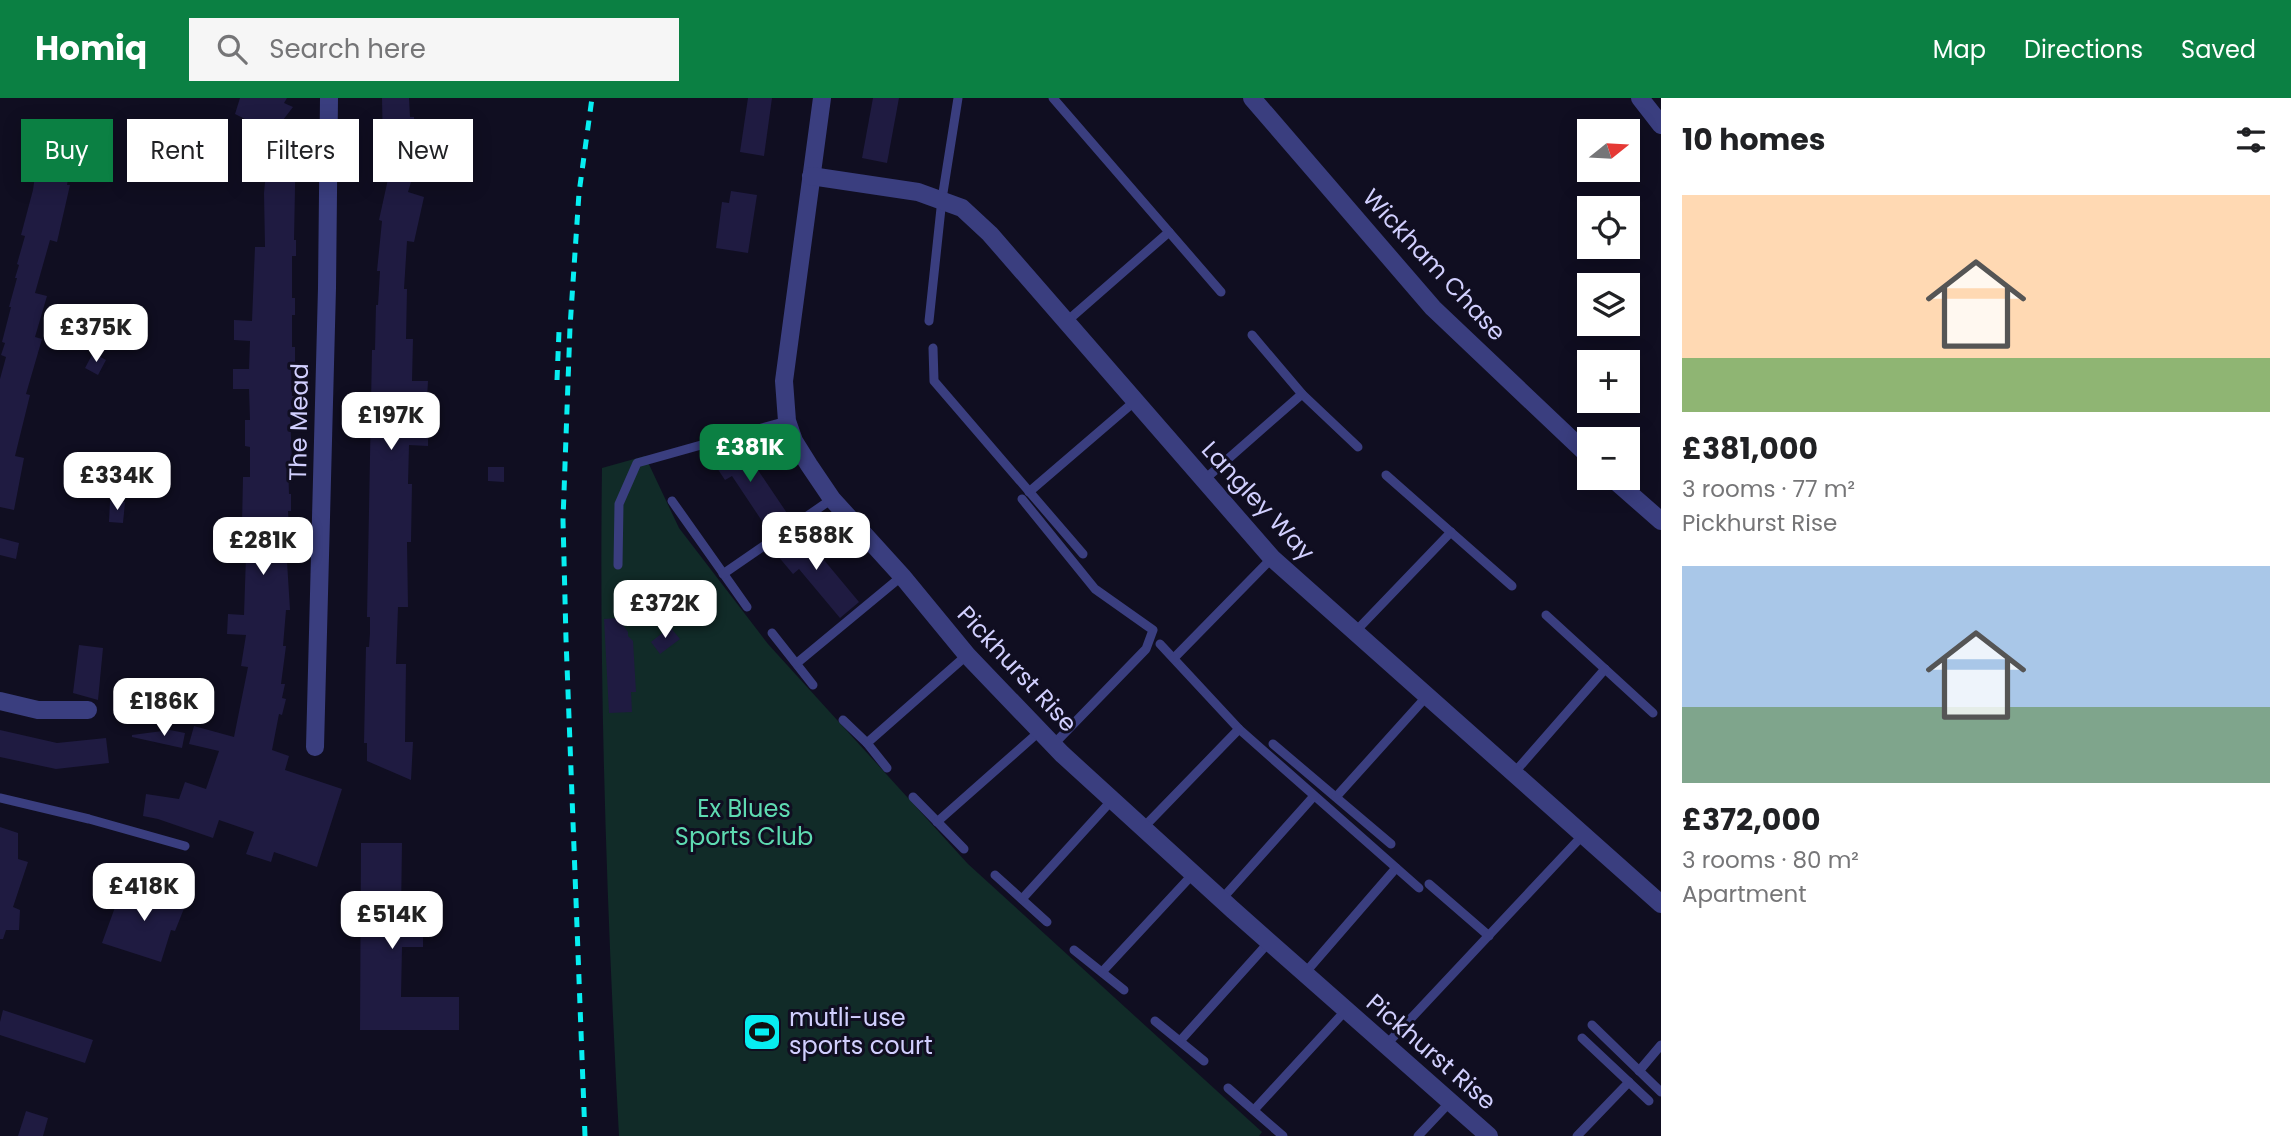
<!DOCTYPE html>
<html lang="en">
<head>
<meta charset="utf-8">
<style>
  :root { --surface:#fff; --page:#f6f6f6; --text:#202124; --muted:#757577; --accent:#0b8043 }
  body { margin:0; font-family:Poppins,sans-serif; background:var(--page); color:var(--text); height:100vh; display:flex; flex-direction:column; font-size:26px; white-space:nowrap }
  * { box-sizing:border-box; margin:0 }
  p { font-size:23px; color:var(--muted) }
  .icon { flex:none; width:38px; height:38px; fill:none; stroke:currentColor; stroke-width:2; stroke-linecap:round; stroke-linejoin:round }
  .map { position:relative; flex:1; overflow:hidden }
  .details { display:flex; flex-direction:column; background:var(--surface); width:630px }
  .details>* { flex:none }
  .top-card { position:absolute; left:21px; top:21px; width:665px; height:63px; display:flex; gap:14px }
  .needle { width:46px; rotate:72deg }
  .buttons { position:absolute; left:1577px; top:21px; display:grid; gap:14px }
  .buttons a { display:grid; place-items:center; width:63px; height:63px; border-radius:0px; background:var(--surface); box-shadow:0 4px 18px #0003; font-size:35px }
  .price { position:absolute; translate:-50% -60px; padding:0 16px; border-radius:14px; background:#fff; color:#222; font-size:23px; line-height:46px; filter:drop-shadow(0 2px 4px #0008) }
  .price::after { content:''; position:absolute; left:50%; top:42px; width:21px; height:16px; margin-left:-10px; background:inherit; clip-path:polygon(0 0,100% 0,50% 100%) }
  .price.selected { background:var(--accent); color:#fff }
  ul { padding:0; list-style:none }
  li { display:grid; align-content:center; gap:14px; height:371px; padding:0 21px }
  li span { display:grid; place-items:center; height:217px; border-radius:0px; color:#555 }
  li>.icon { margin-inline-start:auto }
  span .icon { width:126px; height:126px; fill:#fffc; stroke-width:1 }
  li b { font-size:30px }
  h2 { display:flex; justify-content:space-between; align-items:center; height:84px; padding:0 21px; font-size:30px }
  .chip { padding:0 24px; border-radius:0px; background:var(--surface); box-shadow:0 4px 18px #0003; font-size:24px; line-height:63px }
  .chip.selected { background:var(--accent); color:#fff }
  header { display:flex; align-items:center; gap:42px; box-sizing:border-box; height:98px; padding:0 35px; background:var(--accent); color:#fff }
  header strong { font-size:33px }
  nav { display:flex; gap:38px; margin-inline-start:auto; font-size:24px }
  .search { width:490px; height:63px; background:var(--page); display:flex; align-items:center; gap:18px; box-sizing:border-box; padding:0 24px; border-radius:0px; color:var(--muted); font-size:26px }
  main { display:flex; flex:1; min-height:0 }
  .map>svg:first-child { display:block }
  .green { fill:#112b28 }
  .building { fill:#1f1b41 }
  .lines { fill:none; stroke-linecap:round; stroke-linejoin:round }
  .service { stroke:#3a3e7f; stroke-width:9 }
  .minor { stroke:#3a3e7f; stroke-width:18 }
  .tertiary { stroke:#3a3e7f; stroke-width:18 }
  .rail { stroke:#07eef1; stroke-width:5; stroke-dasharray:10 9; stroke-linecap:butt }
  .labels { text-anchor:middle; stroke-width:6; stroke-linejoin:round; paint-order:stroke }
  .street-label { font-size:24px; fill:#d1cffe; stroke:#100e21 }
  .park-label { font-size:24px; fill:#5edbb1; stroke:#100e21 }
  .poi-label { font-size:24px; fill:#d1cffe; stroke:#100e21; text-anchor:start }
</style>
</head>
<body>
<header>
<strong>Homiq</strong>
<div class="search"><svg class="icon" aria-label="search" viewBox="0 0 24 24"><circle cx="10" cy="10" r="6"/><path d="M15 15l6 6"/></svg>Search here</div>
<nav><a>Map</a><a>Directions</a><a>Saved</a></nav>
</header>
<main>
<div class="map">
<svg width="1661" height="1038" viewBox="0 0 1661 1038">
  <rect width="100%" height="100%" fill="#100e21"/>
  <path class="green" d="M 645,358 L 679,430 L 768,546 L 968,766 L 1262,1034 L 1259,1038 L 619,1038 C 607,815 599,593 602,370 Z"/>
  <g class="building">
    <path d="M 240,0 L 287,0 L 284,5 L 293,9 L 273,35 L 235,16 Z"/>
    <path d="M 382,0 L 409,0 L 410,19 L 414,19 L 414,63 L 417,64 L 408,94 L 424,99 L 414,144 L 407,143 L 404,191 L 407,191 L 406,241 L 413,241 L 412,283 L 428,283 L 427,301 L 402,300 L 401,328 L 428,329 L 428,348 L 409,347 L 408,386 L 412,386 L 411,444 L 407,444 L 408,509 L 398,509 L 396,566 L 406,566 L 405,644 L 413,644 L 411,682 L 367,663 L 367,645 L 364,645 L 366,549 L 369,549 L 370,535 L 370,519 L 367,519 L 372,252 L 375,252 L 376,207 L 378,207 L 380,173 L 377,173 L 382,123 L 379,122 L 388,81 L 381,79 L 389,52 L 383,52 Z"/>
    <path d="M 748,0 L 772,0 L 764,58 L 740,54 Z"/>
    <path d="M 873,0 L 899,0 L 887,65 L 862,60 Z"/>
    <path d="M 273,37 L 296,38 L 294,142 L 296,142 L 296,158 L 292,158 L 292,200 L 295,200 L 295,217 L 292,217 L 292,249 L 295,249 L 295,266 L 291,266 L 292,298 L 294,298 L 294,315 L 290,315 L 292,364 L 288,364 L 289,396 L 291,396 L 291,413 L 288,413 L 291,463 L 287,463 L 290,512 L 286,512 L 283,548 L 286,548 L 281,586 L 285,586 L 282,600 L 286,601 L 282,617 L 279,616 L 272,652 L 289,658 L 285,672 L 342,691 L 317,769 L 274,754 L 271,764 L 246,756 L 254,734 L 219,722 L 213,740 L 158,721 L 143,718 L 146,696 L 179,701 L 185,684 L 206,691 L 219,653 L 189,646 L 194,628 L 234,639 L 248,569 L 241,568 L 246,537 L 227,536 L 228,516 L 244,517 L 247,428 L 242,428 L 243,379 L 250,379 L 250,349 L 245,348 L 245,322 L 250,322 L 249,291 L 233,291 L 233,271 L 249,271 L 250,243 L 234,242 L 234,222 L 252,223 L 255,149 L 265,149 L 264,95 L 267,63 L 272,63 Z"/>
    <path d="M 37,64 L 70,70 L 67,87 L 70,87 L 57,144 L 50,142 L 35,195 L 47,198 L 35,239 L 42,241 L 26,296 L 30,297 L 15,358 L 24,360 L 14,412 L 0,409 L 0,281 L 6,259 L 1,257 L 5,245 L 2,244 L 11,209 L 9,209 L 17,180 L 15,180 L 19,167 L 17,166 L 25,138 L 21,137 L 33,92 Z"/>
    <path d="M 731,93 L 757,97 L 748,155 L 716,150 L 722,104 L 729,105 Z"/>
    <path d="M 93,255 L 106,262 L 98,277 L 85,270 Z"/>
    <path d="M 739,344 L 791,421 L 770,435 L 732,378 L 725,382 L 707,355 L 724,348 L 725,351 Z"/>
    <path d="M 488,369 L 504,369 L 504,384 L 488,383 Z"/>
    <path d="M 110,403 L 125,404 L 123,425 L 109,424 Z"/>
    <path d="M 799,432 L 859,504 L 840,520 L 799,471 L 793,476 L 772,451 Z"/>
    <path d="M 0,440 L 19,445 L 16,461 L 0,457 Z"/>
    <path d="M 618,520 L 628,534 L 628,538 L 633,543 L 636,594 L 631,594 L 632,614 L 609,615 L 604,521 Z"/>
    <path d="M 670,529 L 680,541 L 660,556 L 651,544 Z"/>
    <path d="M 79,547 L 103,550 L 98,602 L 73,595 Z"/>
    <path d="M 0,632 L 57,645 L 106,640 L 109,665 L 56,671 L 0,659 Z"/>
    <path d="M 170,632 L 185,635 L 182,650 L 132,639 L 132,637 Z"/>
    <path d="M 0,729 L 18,735 L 18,761 L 28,764 L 13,809 L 20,812 L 19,832 L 6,832 L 3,841 L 0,841 Z"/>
    <path d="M 361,745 L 402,745 L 401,817 L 423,817 L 423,849 L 402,849 L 401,899 L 459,899 L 459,932 L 360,932 Z"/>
    <path d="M 132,786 L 187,803 L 175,833 L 171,832 L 161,864 L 102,845 L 118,801 L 128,801 Z"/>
    <path d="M 3,912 L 93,942 L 85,965 L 0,937 L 0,924 Z"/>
    <path d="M 26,1013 L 48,1020 L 43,1038 L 18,1038 Z"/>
  </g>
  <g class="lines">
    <g class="service">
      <path d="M 1053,0 L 1221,194"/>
      <path d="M 929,223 L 942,101 L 958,0"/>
      <path d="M 1066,224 L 1169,134"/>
      <path d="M 1252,237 L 1302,296 L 1358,349"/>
      <path d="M 933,250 L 934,283 L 1083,456"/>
      <path d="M 1386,377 L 1512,488"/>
      <path d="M 1204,382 L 1302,296"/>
      <path d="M 1029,394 L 1135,303"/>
      <path d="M 1022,401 L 1095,491 L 1153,532 L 1146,551 L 1053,647"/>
      <path d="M 672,403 L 747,509"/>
      <path d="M 618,467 L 619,406 L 637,365 L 787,323"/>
      <path d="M 723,476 L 832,401"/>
      <path d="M 1546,517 L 1653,615"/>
      <path d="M 1355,534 L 1451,434"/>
      <path d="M 772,535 L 813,587"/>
      <path d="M 1160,546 L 1239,631 L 1419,790"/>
      <path d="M 1174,560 L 1272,460"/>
      <path d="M 797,565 L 902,478"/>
      <path d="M 843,622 L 867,645 L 887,670"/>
      <path d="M 867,645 L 967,557"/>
      <path d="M 1273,646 L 1391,746"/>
      <path d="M 1514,675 L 1605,571"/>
      <path d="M 913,699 L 964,751"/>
      <path d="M 1336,699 L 1427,598"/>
      <path d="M 0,700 L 89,721 L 185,748"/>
      <path d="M 937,724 L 1040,633"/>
      <path d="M 1143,730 L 1239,631"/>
      <path d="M 995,777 L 1047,824"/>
      <path d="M 1429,786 L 1489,838"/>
      <path d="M 1022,801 L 1112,702"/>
      <path d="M 1221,802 L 1314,698"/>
      <path d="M 1074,852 L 1124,892"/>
      <path d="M 1102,874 L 1193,776"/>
      <path d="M 1305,875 L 1396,770"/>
      <path d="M 1155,923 L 1204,963"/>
      <path d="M 1592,927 L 1661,994"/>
      <path d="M 1582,940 L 1649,1003"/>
      <path d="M 1180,943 L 1269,844"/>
      <path d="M 1386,947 L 1583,737"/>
      <path d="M 1639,973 L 1661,947"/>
      <path d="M 1228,990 L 1283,1038"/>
      <path d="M 1254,1012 L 1346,912"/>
      <path d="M 1418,1038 L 1451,1003"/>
      <path d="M 1577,1038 L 1629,984"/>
    </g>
    <g class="minor">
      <path d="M 822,0 L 784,283 L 787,323 L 794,343 L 809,367 L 832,401 L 902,478 L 967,557 L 1062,656 L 1233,812 L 1489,1038"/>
      <path d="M 1252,0 L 1433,210 L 1589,358"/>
      <path d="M 811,78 L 918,94 L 962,110 L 990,136 L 1272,460 L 1661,806"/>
      <path d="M 1612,380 L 1661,423"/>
      <path d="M 0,603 L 38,612 L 88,612"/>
      <path d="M 315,649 L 327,190 L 329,0"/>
    </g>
    <path class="tertiary" d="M 1640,0 L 1661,27"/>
    <g class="rail">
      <path d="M 557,282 L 559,233"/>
      <path d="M 585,1038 L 566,541 L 563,422 L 570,229 L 579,95 L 592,0"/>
    </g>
  </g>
  <defs>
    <symbol id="stadium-square" viewBox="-11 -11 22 22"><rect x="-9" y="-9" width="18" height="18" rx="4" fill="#07eef1" stroke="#100e21"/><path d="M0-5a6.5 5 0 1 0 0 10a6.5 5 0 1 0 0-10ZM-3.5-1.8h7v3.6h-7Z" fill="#111"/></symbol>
  </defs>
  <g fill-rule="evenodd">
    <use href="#stadium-square" x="740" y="912" width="44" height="44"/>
  </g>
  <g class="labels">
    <g class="street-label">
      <text transform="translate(1434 167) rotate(47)" y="8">Wickham Chase</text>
      <text transform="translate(299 324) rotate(-89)" y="8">The Mead</text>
      <text transform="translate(1258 403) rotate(47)" y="8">Langley Way</text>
      <text transform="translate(1017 571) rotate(47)" y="8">Pickhurst Rise</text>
      <text transform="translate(1431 954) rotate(41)" y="8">Pickhurst Rise</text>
    </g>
    <g class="park-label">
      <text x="744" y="719">Ex Blues<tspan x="744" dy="28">Sports Club</tspan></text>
    </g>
    <g class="poi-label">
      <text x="789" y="928">mutli-use<tspan x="789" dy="28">sports court</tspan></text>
    </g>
  </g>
</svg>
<div class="buttons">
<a><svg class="needle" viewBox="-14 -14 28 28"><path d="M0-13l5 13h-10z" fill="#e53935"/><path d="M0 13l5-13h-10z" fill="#757577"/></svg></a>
<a><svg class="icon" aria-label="locate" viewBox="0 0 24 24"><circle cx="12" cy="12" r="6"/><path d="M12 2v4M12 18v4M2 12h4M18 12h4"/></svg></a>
<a><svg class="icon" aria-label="layers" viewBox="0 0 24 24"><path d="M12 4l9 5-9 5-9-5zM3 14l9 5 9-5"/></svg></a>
<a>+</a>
<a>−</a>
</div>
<b class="price" style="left:96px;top:266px">£375K</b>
<b class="price" style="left:391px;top:354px">£197K</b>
<b class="price selected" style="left:750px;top:386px">£381K</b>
<b class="price" style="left:117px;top:414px">£334K</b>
<b class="price" style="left:816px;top:474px">£588K</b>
<b class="price" style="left:263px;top:479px">£281K</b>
<b class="price" style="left:665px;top:542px">£372K</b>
<b class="price" style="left:164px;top:640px">£186K</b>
<b class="price" style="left:144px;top:825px">£418K</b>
<b class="price" style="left:392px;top:853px">£514K</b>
<div class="top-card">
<a class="chip selected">Buy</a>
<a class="chip">Rent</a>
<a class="chip">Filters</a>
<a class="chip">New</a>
</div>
</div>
<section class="details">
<h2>10 homes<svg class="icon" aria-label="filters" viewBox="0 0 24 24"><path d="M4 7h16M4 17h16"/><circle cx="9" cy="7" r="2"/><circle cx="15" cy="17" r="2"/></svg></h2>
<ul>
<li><span style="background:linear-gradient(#ffd9b3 75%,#8fb573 0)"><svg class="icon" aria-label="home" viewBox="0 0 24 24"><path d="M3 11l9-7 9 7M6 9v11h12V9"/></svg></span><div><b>£381,000</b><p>3 rooms · 77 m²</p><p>Pickhurst Rise</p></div></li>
<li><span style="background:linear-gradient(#a9c7e8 65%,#7fa58c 0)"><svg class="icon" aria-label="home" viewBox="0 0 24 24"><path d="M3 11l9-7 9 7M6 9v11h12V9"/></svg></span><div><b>£372,000</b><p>3 rooms · 80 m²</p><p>Apartment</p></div></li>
</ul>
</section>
</main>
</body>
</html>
